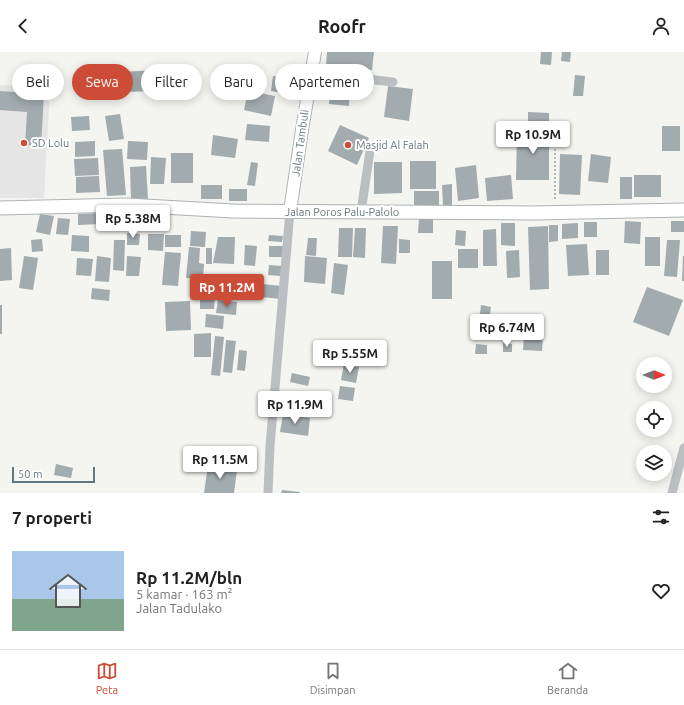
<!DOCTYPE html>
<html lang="id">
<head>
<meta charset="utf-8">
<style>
  :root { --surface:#fff; --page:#f2f2f2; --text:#202124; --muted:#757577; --line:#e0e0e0; --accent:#cd4c37 }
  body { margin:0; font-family:Ubuntu,sans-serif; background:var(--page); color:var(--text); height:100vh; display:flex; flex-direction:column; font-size:15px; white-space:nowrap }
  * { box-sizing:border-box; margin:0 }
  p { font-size:13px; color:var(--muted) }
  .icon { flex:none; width:22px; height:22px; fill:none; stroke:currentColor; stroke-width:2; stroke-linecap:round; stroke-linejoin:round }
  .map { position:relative; height:441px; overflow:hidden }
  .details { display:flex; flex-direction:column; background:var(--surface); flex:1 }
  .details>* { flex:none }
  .hud { position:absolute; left:12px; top:12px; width:400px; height:36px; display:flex; gap:8px }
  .needle { width:26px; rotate:90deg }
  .fabs { position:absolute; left:636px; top:305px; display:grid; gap:8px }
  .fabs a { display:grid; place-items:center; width:36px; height:36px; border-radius:50%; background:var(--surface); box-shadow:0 2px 10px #0003; font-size:20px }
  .scale { position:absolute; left:12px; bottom:10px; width:83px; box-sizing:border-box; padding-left:4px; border:2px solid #66767e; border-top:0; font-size:11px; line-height:14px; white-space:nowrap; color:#66767e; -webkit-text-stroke:3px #fff; paint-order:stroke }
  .price { position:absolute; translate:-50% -34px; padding:0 9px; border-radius:4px; background:#fff; color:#222; font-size:13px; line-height:26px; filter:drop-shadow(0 1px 2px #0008) }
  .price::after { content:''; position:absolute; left:50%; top:24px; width:12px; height:9px; margin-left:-6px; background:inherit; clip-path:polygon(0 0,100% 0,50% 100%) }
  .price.current { background:var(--accent); color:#fff }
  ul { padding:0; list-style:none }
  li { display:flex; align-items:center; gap:12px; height:100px; padding:0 12px }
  li span { display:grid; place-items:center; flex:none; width:112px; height:80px; border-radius:0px; color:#555 }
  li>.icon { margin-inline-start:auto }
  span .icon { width:48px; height:48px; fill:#fffc; stroke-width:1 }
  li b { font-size:17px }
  h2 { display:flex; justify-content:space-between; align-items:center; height:48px; padding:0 12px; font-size:17px }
  .pill { padding:0 14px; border-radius:18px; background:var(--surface); box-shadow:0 2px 10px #0003; font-size:14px; line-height:36px }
  .pill.current { background:var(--accent); color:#fff }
  header { display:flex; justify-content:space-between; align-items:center; height:52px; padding:0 12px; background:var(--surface); font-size:18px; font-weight:700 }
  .menu { display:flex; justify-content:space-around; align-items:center; height:56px; border-top:1px solid var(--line); background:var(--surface); font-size:11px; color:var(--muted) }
  .menu a { display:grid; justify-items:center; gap:2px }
  .menu .current { color:var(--accent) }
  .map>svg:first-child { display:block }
  .built { fill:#e4e5e4 }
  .building { fill:#a2abae }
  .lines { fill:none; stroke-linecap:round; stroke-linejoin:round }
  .secondary-casing { stroke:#aeb3b6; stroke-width:14 }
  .primary-casing { stroke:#adb2b4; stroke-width:15 }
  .path { stroke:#b5b8ba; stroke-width:2; stroke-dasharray:2 2; stroke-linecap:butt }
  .street { stroke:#bbbfc2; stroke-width:9 }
  .secondary { stroke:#fff; stroke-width:12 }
  .primary { stroke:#fff; stroke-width:13 }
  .poi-dot { fill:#cd4c37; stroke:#fff; stroke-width:1.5 }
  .labels { text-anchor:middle; stroke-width:4; stroke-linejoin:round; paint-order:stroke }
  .poi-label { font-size:11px; fill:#66767e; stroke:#fff; text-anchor:start }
  .street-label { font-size:11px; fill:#66767e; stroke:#fff }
</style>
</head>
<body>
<header><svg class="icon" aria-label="back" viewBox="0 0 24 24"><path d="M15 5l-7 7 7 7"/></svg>Roofr<svg class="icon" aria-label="person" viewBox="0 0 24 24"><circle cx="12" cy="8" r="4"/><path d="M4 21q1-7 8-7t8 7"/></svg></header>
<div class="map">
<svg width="684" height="441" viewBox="0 0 684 441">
  <rect width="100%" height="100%" fill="#f4f4f0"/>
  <path class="built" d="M 0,33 L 50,36 L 44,146 L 0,146 Z"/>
  <g class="building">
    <path d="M 327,0 L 374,0 L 372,18 L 326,13 Z"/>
    <path d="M 541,0 L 552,0 L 551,13 L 540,12 Z"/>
    <path d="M 562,0 L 571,0 L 570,10 L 561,9 Z"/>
    <path d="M 157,18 L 158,39 L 122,40 L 121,20 Z"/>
    <path d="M 575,23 L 585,24 L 583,44 L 573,44 Z"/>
    <path d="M 273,24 L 290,26 L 288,42 L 271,39 Z"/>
    <path d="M 330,34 L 350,35 L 349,54 L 329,52 Z"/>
    <path d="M 388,34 L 413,37 L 409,69 L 384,65 Z"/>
    <path d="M 0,39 L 44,42 L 41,94 L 25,93 L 27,60 L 0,58 Z"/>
    <path d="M 248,39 L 275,44 L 271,64 L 244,58 Z"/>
    <path d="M 528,60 L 549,61 L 549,75 L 528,75 Z"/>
    <path d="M 120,62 L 124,87 L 109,89 L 105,64 Z"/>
    <path d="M 89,64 L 90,78 L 72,79 L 71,65 Z"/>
    <path d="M 247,72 L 270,74 L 269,90 L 245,88 Z"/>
    <path d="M 340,73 L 369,86 L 357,113 L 328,99 Z"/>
    <rect x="662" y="74" width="18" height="25"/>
    <path d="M 517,78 L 549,78 L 549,128 L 516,128 Z"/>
    <path d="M 213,83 L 238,87 L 235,106 L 211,103 Z"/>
    <path d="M 95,89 L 95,104 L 75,105 L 75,90 Z"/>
    <path d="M 128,89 L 148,90 L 147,108 L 127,107 Z"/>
    <path d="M 122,97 L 126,143 L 107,144 L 103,98 Z"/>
    <rect x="171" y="101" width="22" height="30"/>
    <path d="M 560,102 L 582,103 L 580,143 L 559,142 Z"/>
    <path d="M 591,102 L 611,105 L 608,131 L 588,129 Z"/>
    <path d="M 151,105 L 166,106 L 164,132 L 150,132 Z"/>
    <path d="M 98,106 L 99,123 L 75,124 L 74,107 Z"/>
    <rect x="410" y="109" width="26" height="28"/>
    <path d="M 251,110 L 258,111 L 255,134 L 247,133 Z"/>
    <path d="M 374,110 L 402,110 L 402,141 L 374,142 Z"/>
    <path d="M 476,113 L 479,146 L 458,149 L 455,116 Z"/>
    <path d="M 146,114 L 148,148 L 131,149 L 130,115 Z"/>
    <path d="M 511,123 L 513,147 L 487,149 L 485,126 Z"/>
    <rect x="634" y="123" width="27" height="22"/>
    <path d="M 99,124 L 100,140 L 76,141 L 76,125 Z"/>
    <rect x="620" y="125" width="12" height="22"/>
    <path d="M 452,132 L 452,154 L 443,154 L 442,133 Z"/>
    <rect x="201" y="133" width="21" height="14"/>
    <rect x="229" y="137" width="18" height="12"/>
    <path d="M 414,139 L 439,139 L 439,154 L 414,155 Z"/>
    <path d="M 101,161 L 101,172 L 78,173 L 78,162 Z"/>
    <path d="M 40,162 L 54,164 L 50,183 L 36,180 Z"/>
    <path d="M 58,166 L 70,167 L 68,183 L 56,182 Z"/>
    <path d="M 419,166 L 433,166 L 433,181 L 418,181 Z"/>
    <path d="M 625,169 L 641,170 L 640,192 L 624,191 Z"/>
    <rect x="671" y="169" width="13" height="11"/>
    <rect x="584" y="170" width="13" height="15"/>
    <path d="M 501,171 L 515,171 L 515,194 L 501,193 Z"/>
    <path d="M 578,171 L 578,186 L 562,187 L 562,172 Z"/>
    <path d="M 549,173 L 558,173 L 558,189 L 549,190 Z"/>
    <path d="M 383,174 L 398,174 L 396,212 L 381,211 Z"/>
    <path d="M 548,174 L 549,237 L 530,238 L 528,175 Z"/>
    <path d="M 339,176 L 353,176 L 352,205 L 338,205 Z"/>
    <path d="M 355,176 L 366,176 L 365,206 L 353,205 Z"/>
    <path d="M 496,177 L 497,214 L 483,214 L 483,178 Z"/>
    <path d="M 456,178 L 466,179 L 465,194 L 455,193 Z"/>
    <path d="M 191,179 L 206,180 L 205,195 L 190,194 Z"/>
    <path d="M 127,181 L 140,182 L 139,193 L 127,193 Z"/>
    <path d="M 148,182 L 164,182 L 163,199 L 148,198 Z"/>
    <path d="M 72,183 L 89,184 L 89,200 L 71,199 Z"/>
    <rect x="165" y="183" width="16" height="12"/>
    <path d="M 269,183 L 283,184 L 282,190 L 268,189 Z"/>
    <path d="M 218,185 L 235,185 L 234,212 L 213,211 Z"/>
    <rect x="645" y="185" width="15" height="29"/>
    <path d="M 308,186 L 317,186 L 316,204 L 306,203 Z"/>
    <path d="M 42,187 L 43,199 L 32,200 L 31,188 Z"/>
    <path d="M 399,187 L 410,188 L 410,201 L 399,201 Z"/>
    <path d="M 114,188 L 125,188 L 124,219 L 113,218 Z"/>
    <path d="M 667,188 L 680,188 L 677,225 L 664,224 Z"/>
    <path d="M 587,192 L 589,223 L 568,224 L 566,193 Z"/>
    <path d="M 245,193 L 257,194 L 255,214 L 244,213 Z"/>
    <rect x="269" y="194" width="15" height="11"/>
    <path d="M 189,195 L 200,196 L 199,211 L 204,212 L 203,227 L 186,226 Z"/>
    <path d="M 11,196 L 12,228 L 0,229 L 0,197 Z"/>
    <rect x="206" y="196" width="6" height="16"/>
    <rect x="458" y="197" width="20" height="19"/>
    <path d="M 519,198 L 520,225 L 507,226 L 506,199 Z"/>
    <rect x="596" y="198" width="13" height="25"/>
    <path d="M 165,200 L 181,201 L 178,234 L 162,233 Z"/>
    <path d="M 24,204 L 38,206 L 33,238 L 19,236 Z"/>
    <path d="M 97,204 L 111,206 L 109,230 L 95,229 Z"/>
    <path d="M 127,204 L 141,205 L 139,224 L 126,224 Z"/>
    <path d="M 305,204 L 327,206 L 325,232 L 304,230 Z"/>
    <path d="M 683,204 L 684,204 L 684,229 L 682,229 Z"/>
    <path d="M 77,206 L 93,207 L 91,224 L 76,223 Z"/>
    <rect x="432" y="209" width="20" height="38"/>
    <path d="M 334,211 L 348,213 L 344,243 L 331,241 Z"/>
    <path d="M 269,213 L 282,214 L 281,224 L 268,223 Z"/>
    <path d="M 229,223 L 249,226 L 247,240 L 228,237 Z"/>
    <path d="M 206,227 L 226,229 L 225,240 L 205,238 Z"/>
    <path d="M 262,232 L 282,234 L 281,247 L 261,245 Z"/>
    <path d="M 647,235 L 683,248 L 669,284 L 633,270 Z"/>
    <path d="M 92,236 L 110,238 L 109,249 L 91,247 Z"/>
    <path d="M 200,244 L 215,244 L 214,257 L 200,257 Z"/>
    <path d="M 218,248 L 237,250 L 236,263 L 216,261 Z"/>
    <path d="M 190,249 L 191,278 L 166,279 L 165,250 Z"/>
    <rect x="0" y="253" width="2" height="29"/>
    <path d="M 481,253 L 491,255 L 490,263 L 480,262 Z"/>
    <path d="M 206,262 L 224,264 L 223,277 L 205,275 Z"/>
    <path d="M 477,272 L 490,274 L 488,287 L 475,285 Z"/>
    <path d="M 211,281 L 211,305 L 194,305 L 194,282 Z"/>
    <path d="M 215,284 L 224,285 L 220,324 L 211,323 Z"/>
    <path d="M 524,284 L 543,285 L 542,299 L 523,298 Z"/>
    <path d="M 226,288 L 236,289 L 232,321 L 223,320 Z"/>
    <path d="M 347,290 L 360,292 L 358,308 L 344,306 Z"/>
    <path d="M 503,291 L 512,292 L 512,300 L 503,300 Z"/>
    <path d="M 476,292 L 487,293 L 487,302 L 475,302 Z"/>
    <path d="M 239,298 L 247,299 L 245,319 L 237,318 Z"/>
    <path d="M 344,312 L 359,315 L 356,331 L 341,328 Z"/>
    <path d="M 292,321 L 310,325 L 308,334 L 290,330 Z"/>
    <path d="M 340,334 L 355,336 L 353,349 L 338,347 Z"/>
    <path d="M 304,340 L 315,340 L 314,359 L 303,359 Z"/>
    <path d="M 288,344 L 301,346 L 300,358 L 286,356 Z"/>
    <path d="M 283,362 L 310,366 L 308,384 L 280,380 Z"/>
    <path d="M 56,412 L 73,416 L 71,426 L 54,423 Z"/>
    <path d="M 208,413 L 237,418 L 234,441 L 204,441 Z"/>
    <path d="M 282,438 L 300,440 L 300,441 L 281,441 Z"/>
  </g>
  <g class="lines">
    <defs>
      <path id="secondary" d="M 290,159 L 302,78 L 315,0"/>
      <path id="primary" d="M 0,156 L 127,153 L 233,159 L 534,161 L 684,158"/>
    </defs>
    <use href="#secondary" class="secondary-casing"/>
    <use href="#primary" class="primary-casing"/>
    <path class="path" d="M 555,77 L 555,149"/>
    <g class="street">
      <path d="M 312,21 L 393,30"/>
      <path d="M 361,160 L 370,99"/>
      <path d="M 268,441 L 270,394 L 290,159"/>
      <path d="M 672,441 L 684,396"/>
    </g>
    <use href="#secondary" class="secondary"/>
    <use href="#primary" class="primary"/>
  </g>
  <g class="poi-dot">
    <circle cx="24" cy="91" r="4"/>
    <circle cx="348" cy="93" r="4"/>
  </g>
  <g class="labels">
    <g class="poi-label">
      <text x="32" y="95">SD Lolu</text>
      <text x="356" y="97">Masjid Al Falah</text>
    </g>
    <g class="street-label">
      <text transform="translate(300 91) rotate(-82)" y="4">Jalan Tambuli</text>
      <text x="342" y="164">Jalan Poros Palu-Palolo</text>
    </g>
  </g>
</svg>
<div class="fabs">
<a><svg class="needle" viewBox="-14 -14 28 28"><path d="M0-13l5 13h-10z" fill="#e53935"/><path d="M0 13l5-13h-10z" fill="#757577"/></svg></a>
<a><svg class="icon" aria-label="locate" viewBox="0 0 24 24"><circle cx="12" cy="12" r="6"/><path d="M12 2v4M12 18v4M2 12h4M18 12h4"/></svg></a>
<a><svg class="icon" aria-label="layers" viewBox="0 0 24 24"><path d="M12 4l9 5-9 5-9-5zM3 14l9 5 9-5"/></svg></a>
</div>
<div class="scale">50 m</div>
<b class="price" style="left:533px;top:103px">Rp 10.9M</b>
<b class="price" style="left:133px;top:187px">Rp 5.38M</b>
<b class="price current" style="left:227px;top:256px">Rp 11.2M</b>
<b class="price" style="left:507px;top:296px">Rp 6.74M</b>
<b class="price" style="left:350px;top:322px">Rp 5.55M</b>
<b class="price" style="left:295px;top:373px">Rp 11.9M</b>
<b class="price" style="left:220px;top:428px">Rp 11.5M</b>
<div class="hud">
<a class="pill">Beli</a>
<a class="pill current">Sewa</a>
<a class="pill">Filter</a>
<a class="pill">Baru</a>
<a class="pill">Apartemen</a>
</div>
</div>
<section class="details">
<h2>7 properti<svg class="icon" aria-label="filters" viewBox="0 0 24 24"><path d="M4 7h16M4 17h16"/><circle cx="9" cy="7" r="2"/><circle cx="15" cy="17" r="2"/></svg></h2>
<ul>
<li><span style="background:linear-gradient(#a9c7e8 60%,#7fa58c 0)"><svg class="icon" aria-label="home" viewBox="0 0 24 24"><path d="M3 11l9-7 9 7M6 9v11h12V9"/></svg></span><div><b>Rp 11.2M/bln</b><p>5 kamar · 163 m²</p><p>Jalan Tadulako</p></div><svg class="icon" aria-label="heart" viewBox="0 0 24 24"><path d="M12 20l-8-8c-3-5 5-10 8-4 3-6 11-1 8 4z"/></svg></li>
</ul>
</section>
<nav class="menu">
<a class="current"><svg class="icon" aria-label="map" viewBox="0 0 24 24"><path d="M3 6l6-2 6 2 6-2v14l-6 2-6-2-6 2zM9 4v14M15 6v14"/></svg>Peta</a>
<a><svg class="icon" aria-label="saved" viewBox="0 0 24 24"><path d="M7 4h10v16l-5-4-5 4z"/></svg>Disimpan</a>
<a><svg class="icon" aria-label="home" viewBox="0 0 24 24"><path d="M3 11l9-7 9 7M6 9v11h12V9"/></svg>Beranda</a>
</nav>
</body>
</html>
